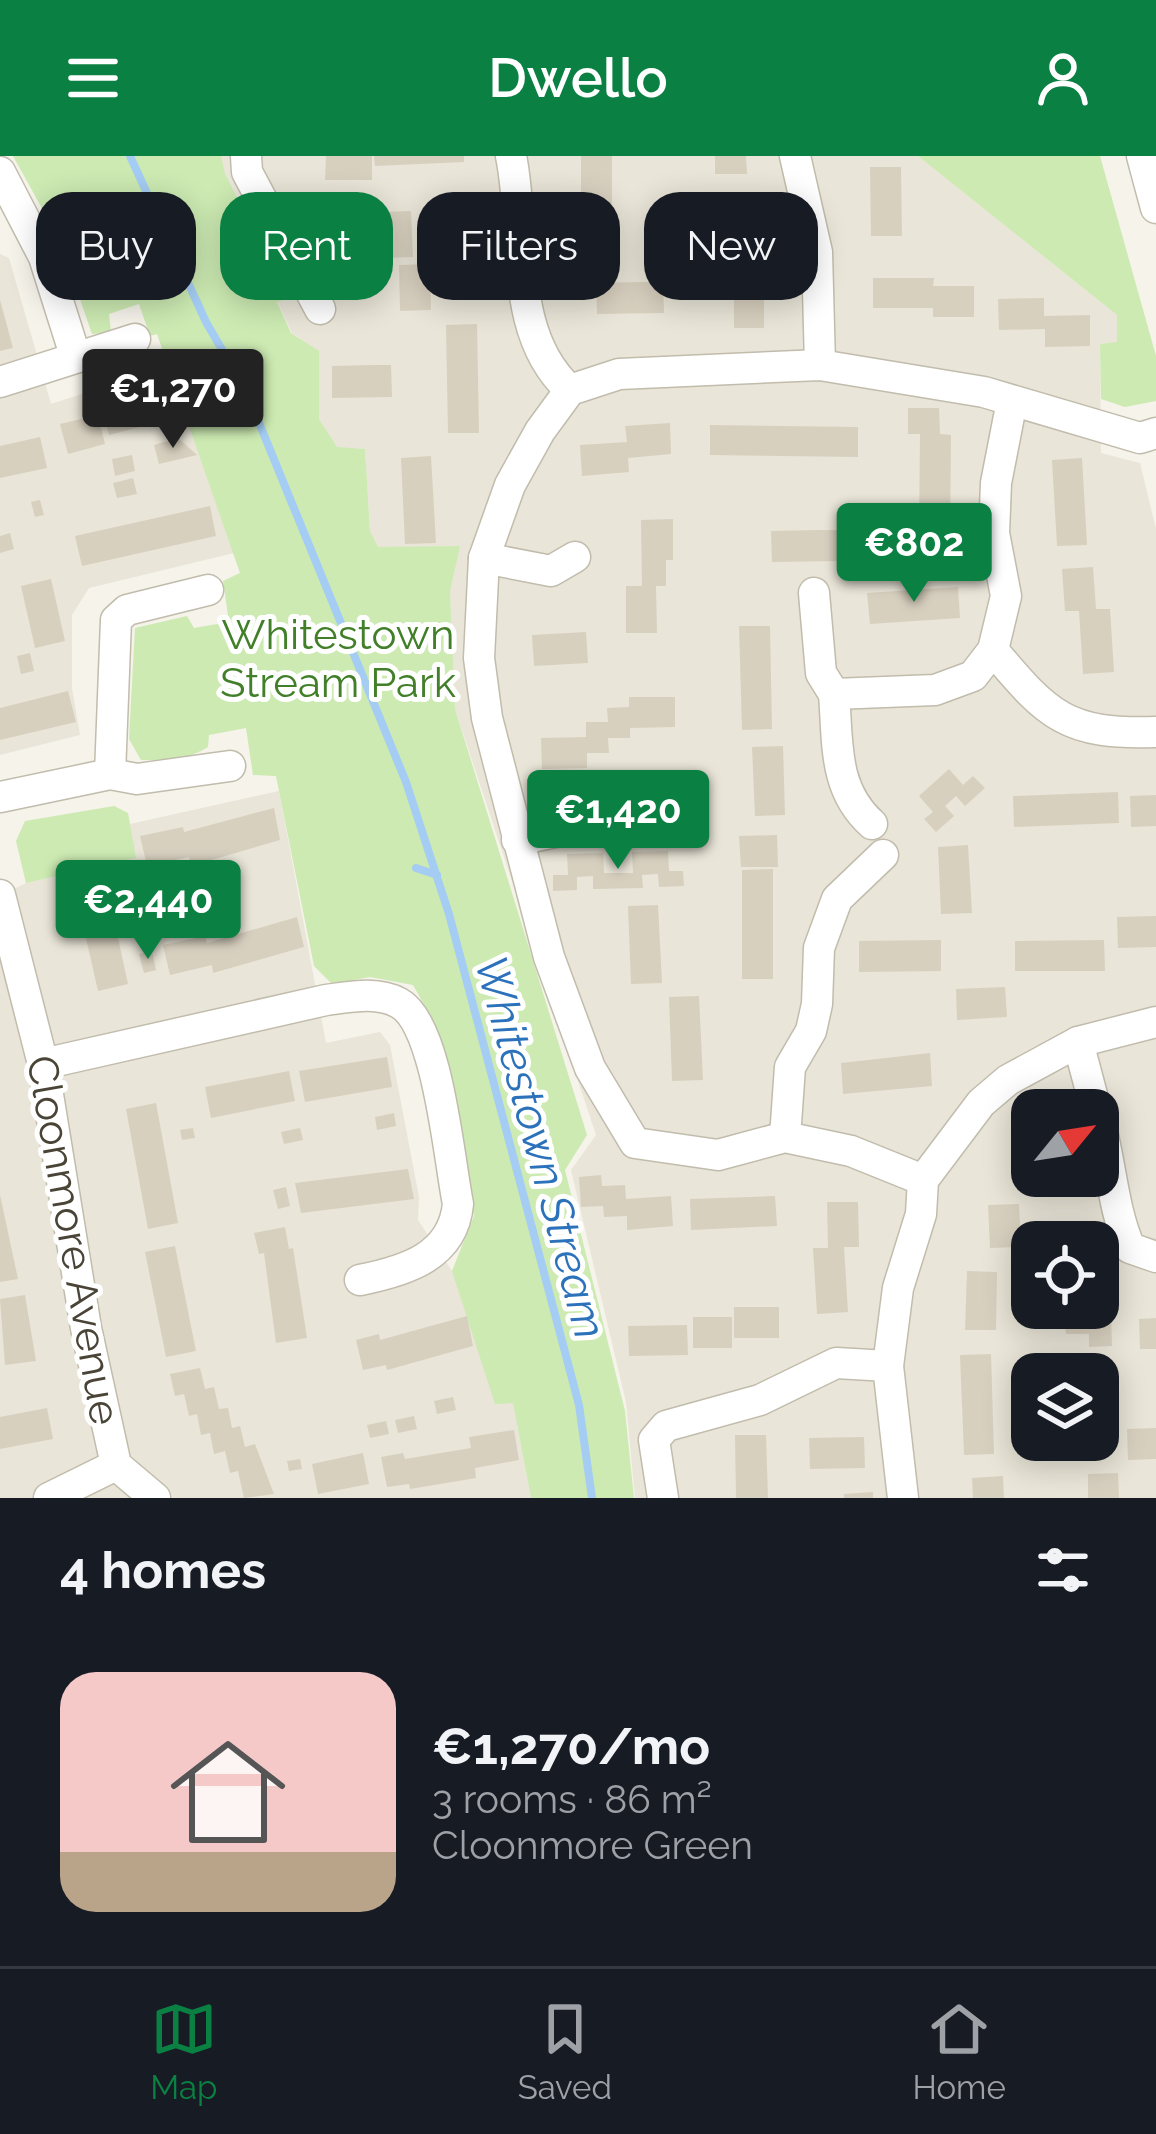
<!DOCTYPE html>
<html lang="en">
<head>
<meta charset="utf-8">
<style>
  :root { --surface:#171b24; --page:#20242c; --text:#f1f3f6; --muted:#9ea1a6; --line:#363941; --accent:#0b8043 }
  body { margin:0; font-family:Raleway,sans-serif; background:var(--page); color:var(--text); height:100vh; display:flex; flex-direction:column; font-size:45px; white-space:nowrap }
  * { box-sizing:border-box; margin:0 }
  p { font-size:39px; color:var(--muted) }
  .icon { flex:none; width:66px; height:66px; fill:none; stroke:currentColor; stroke-width:2; stroke-linecap:round; stroke-linejoin:round }
  .map { position:relative; height:1342px; overflow:hidden }
  .panel { display:flex; flex-direction:column; background:var(--surface); flex:1 }
  .panel>* { flex:none }
  .hud { position:absolute; left:36px; top:36px; width:1086px; height:108px; display:flex; gap:24px }
  .needle { width:78px; rotate:60deg }
  .fabs { position:absolute; left:1011px; top:933px; display:grid; gap:24px }
  .fabs a { display:grid; place-items:center; width:108px; height:108px; border-radius:24px; background:var(--surface); box-shadow:0 6px 30px #0003; font-size:60px }
  .price { position:absolute; translate:-50% -102px; padding:0 27px; border-radius:12px; background:var(--accent); color:#fff; font-size:39px; line-height:78px; filter:drop-shadow(0 3px 6px #0008) }
  .price::after { content:''; position:absolute; left:50%; top:72px; width:36px; height:27px; margin-left:-18px; background:inherit; clip-path:polygon(0 0,100% 0,50% 100%) }
  .price.selected { background:#222; color:#fff }
  ul { padding:0; list-style:none }
  li { display:flex; align-items:center; gap:36px; height:300px; padding:0 60px }
  li+li { border-top:3px solid var(--line) }
  li span { display:grid; place-items:center; flex:none; width:336px; height:240px; border-radius:36px; color:#555 }
  li>.icon { margin-inline-start:auto }
  span .icon { width:144px; height:144px; fill:#fffc; stroke-width:1 }
  li b { font-size:51px }
  h2 { display:flex; justify-content:space-between; align-items:center; height:144px; padding:0 60px; font-size:51px }
  .pill { padding:0 42px; border-radius:36px; background:var(--surface); box-shadow:0 6px 30px #0003; font-size:42px; line-height:108px }
  .pill.selected { background:var(--accent); color:#fff }
  header { display:flex; justify-content:space-between; align-items:center; height:156px; padding:0 60px; background:var(--accent); color:#fff; font-size:54px; font-weight:600 }
  .menu { display:flex; justify-content:space-around; align-items:center; height:168px; border-top:3px solid var(--line); background:var(--surface); font-size:33px; color:var(--muted) }
  .menu a { display:grid; justify-items:center; gap:6px }
  .menu .selected { color:var(--accent) }
  .map>svg:first-child { display:block }
  .residential { fill:#e9e5d8; fill-rule:evenodd }
  .green { fill:#cceab2 }
  .lines { fill:none; stroke-linecap:round; stroke-linejoin:round }
  .stream { stroke:#a5cdf3; stroke-width:8 }
  .building { fill:#d8d0bf }
  .minor-casing { stroke:#c1bcac; stroke-width:33 }
  .minor { stroke:#fff; stroke-width:30 }
  .labels { text-anchor:middle; stroke-width:10; stroke-linejoin:round; paint-order:stroke }
  .park-label { font-size:42px; fill:#417f28; stroke:#fff }
  .street-label { font-size:42px; fill:#4a4437; stroke:#fff }
  .water-label { font-size:45px; font-style:italic; fill:#2c72bb; stroke:#fff }
</style>
</head>
<body>
<header><svg class="icon" aria-label="menu" viewBox="0 0 24 24"><path d="M4 6h16M4 12h16M4 18h16"/></svg>Dwello<svg class="icon" aria-label="person" viewBox="0 0 24 24"><circle cx="12" cy="8" r="4"/><path d="M4 21q1-7 8-7t8 7"/></svg></header>
<div class="map">
<svg width="1156" height="1342" viewBox="0 0 1156 1342">
  <rect width="100%" height="100%" fill="#f5f3ea"/>
  <g class="residential">
    <path d="M 221,0 L 918,0 L 1117,159 L 1117,187 L 1100,188 L 1101,297 L 1140,307 L 1156,373 L 1156,1342 L 635,1342 L 626,1246 L 571,1014 L 596,979 L 455,553 L 450,435 L 459,390 L 378,392 L 370,375 L 365,293 L 337,292 L 319,263 L 319,196 L 292,177 L 277,145 L 288,142 L 224,18 ZM 1032,954 L 1098,954 L 1098,1020 L 1032,1020 ZM 1032,1086 L 1098,1086 L 1098,1152 L 1032,1152 ZM 1032,1218 L 1098,1218 L 1098,1284 L 1032,1284 Z"/>
    <path d="M 0,98 L 9,102 L 51,248 L 168,210 L 234,397 L 89,432 L 72,459 L 72,532 L 80,579 L 0,599 Z"/>
    <path d="M 279,635 L 326,887 L 380,876 L 390,889 L 419,1041 L 418,1064 L 452,1115 L 513,1246 L 531,1342 L 0,1342 L 0,740 L 26,727 L 135,702 L 130,668 Z"/>
  </g>
  <g class="green">
    <path d="M 13,0 L 221,0 L 225,18 L 289,142 L 277,146 L 291,177 L 319,195 L 319,263 L 337,291 L 365,293 L 370,375 L 378,391 L 460,390 L 450,435 L 455,553 L 587,979 L 565,1014 L 625,1255 L 634,1342 L 531,1342 L 513,1247 L 495,1248 L 452,1115 L 474,1060 L 434,866 L 413,829 L 370,821 L 332,828 L 314,810 L 276,620 L 253,619 L 246,572 L 209,579 L 208,591 C 188,604 165,604 141,604 L 129,583 L 135,472 L 187,460 L 194,472 L 229,466 L 223,425 L 240,417 L 157,178 L 150,180 L 139,148 L 109,158 L 111,176 L 92,178 L 60,85 Z"/>
    <path d="M 918,0 L 1100,0 L 1156,200 L 1156,245 L 1125,251 L 1101,243 L 1100,188 L 1117,186 L 1117,159 Z"/>
    <path d="M 114,650 L 128,657 L 136,702 L 26,727 L 16,685 L 25,665 Z"/>
  </g>
  <g class="lines">
    <g class="stream">
      <path d="M 130,0 L 206,166 L 246,235 L 406,626 L 449,758 L 579,1249 L 592,1342"/>
      <path d="M 416,712 L 437,719"/>
    </g>
  </g>
  <g class="building">
    <path d="M 326,0 L 372,0 L 372,24 L 325,24 Z"/>
    <path d="M 374,0 L 464,0 L 464,6 L 375,10 Z"/>
    <rect x="581" y="0" width="31" height="76"/>
    <path d="M 715,0 L 746,0 L 747,18 L 715,18 Z"/>
    <path d="M 870,11 L 901,11 L 902,80 L 871,80 Z"/>
    <path d="M 754,36 L 756,114 L 725,115 L 723,37 Z"/>
    <path d="M 411,55 L 413,101 L 382,102 L 381,56 Z"/>
    <path d="M 430,108 L 431,154 L 400,155 L 399,109 Z"/>
    <path d="M 873,122 L 934,122 L 933,130 L 974,130 L 974,161 L 933,161 L 933,152 L 873,152 Z"/>
    <rect x="734" y="124" width="30" height="48"/>
    <path d="M 641,126 L 663,126 L 664,157 L 597,158 L 596,127 Z"/>
    <path d="M 1044,142 L 1044,160 L 1090,159 L 1090,190 L 1045,191 L 1045,173 L 999,174 L 998,143 Z"/>
    <path d="M 0,144 L 13,192 L 0,195 Z"/>
    <path d="M 477,168 L 479,277 L 448,277 L 446,169 Z"/>
    <path d="M 371,209 L 391,209 L 392,241 L 332,242 L 332,210 Z"/>
    <path d="M 170,231 L 178,261 L 109,279 L 101,249 Z"/>
    <path d="M 908,252 L 939,252 L 940,278 L 951,279 L 950,382 L 919,381 L 920,278 L 908,278 Z"/>
    <path d="M 98,259 L 105,288 L 68,298 L 60,268 Z"/>
    <path d="M 670,267 L 671,298 L 628,302 L 629,316 L 582,320 L 580,289 L 627,286 L 625,270 Z"/>
    <path d="M 710,269 L 858,271 L 858,301 L 710,299 Z"/>
    <path d="M 40,281 L 47,312 L 0,322 L 0,290 Z"/>
    <path d="M 178,282 L 197,299 L 159,308 L 154,289 Z"/>
    <path d="M 132,299 L 135,315 L 115,320 L 112,303 Z"/>
    <path d="M 431,300 L 436,387 L 405,388 L 401,302 Z"/>
    <path d="M 1082,302 L 1087,389 L 1057,390 L 1052,304 Z"/>
    <path d="M 133,322 L 137,338 L 117,342 L 113,327 Z"/>
    <path d="M 40,344 L 44,359 L 35,361 L 31,346 Z"/>
    <path d="M 210,350 L 216,380 L 82,410 L 75,380 Z"/>
    <path d="M 673,363 L 673,404 L 666,404 L 666,430 L 656,430 L 657,477 L 626,477 L 626,430 L 642,430 L 641,364 Z"/>
    <path d="M 817,374 L 839,374 L 840,405 L 772,406 L 771,375 Z"/>
    <path d="M 10,377 L 14,393 L 0,397 L 0,380 Z"/>
    <path d="M 1093,411 L 1096,453 L 1110,453 L 1114,516 L 1083,518 L 1079,455 L 1065,455 L 1062,413 Z"/>
    <path d="M 51,423 L 65,485 L 35,492 L 21,430 Z"/>
    <path d="M 958,431 L 960,462 L 870,468 L 867,437 Z"/>
    <path d="M 739,470 L 770,470 L 772,573 L 742,574 Z"/>
    <path d="M 586,476 L 588,507 L 534,510 L 532,479 Z"/>
    <path d="M 30,497 L 34,515 L 21,518 L 17,500 Z"/>
    <path d="M 68,535 L 76,566 L 0,584 L 0,552 Z"/>
    <path d="M 629,541 L 675,541 L 675,571 L 630,572 L 630,582 L 608,582 L 609,597 L 587,597 L 587,612 L 542,613 L 541,582 L 586,581 L 586,566 L 608,566 L 607,552 L 629,551 Z"/>
    <path d="M 783,590 L 785,659 L 755,660 L 752,591 Z"/>
    <path d="M 949,613 L 963,629 L 973,620 L 985,632 L 965,650 L 956,640 L 945,650 L 954,660 L 936,676 L 924,663 L 933,656 L 919,640 Z"/>
    <path d="M 1118,636 L 1119,667 L 1014,671 L 1013,640 Z"/>
    <path d="M 1156,639 L 1156,670 L 1131,671 L 1130,640 Z"/>
    <path d="M 274,652 L 280,684 L 191,710 L 189,701 L 147,710 L 140,680 L 183,671 L 184,676 Z"/>
    <path d="M 777,679 L 778,711 L 741,711 L 739,680 Z"/>
    <path d="M 968,689 L 972,757 L 941,758 L 938,691 Z"/>
    <path d="M 668,695 L 669,715 L 683,715 L 684,730 L 659,731 L 658,718 L 642,719 L 643,732 L 593,733 L 593,720 L 577,721 L 577,734 L 553,735 L 553,719 L 568,719 L 567,698 L 603,697 L 604,717 L 633,717 L 632,696 Z"/>
    <path d="M 773,713 L 773,823 L 742,823 L 742,714 Z"/>
    <path d="M 105,722 L 128,828 L 98,835 L 74,729 Z"/>
    <path d="M 197,740 L 199,753 L 180,757 L 178,744 Z"/>
    <path d="M 658,749 L 662,827 L 631,828 L 628,750 Z"/>
    <path d="M 1156,760 L 1156,791 L 1118,792 L 1117,761 Z"/>
    <path d="M 297,761 L 304,791 L 213,817 L 212,809 L 170,819 L 163,789 L 205,780 L 207,787 Z"/>
    <path d="M 941,784 L 941,815 L 859,816 L 859,785 Z"/>
    <path d="M 1104,784 L 1105,815 L 1015,815 L 1015,785 Z"/>
    <path d="M 152,795 L 156,814 L 144,817 L 139,798 Z"/>
    <path d="M 1005,831 L 1007,861 L 957,864 L 956,833 Z"/>
    <path d="M 699,840 L 703,924 L 672,925 L 669,841 Z"/>
    <path d="M 930,897 L 932,930 L 843,938 L 841,907 Z"/>
    <path d="M 387,901 L 392,931 L 305,946 L 299,915 Z"/>
    <path d="M 289,915 L 295,945 L 211,962 L 205,931 Z"/>
    <path d="M 156,947 L 178,1067 L 148,1073 L 126,953 Z"/>
    <path d="M 394,957 L 396,970 L 377,974 L 375,961 Z"/>
    <path d="M 193,972 L 195,982 L 182,984 L 180,974 Z"/>
    <path d="M 300,972 L 303,984 L 284,988 L 281,976 Z"/>
    <path d="M 1028,995 L 1032,1020 L 1058,1020 L 1058,1027 L 1027,1025 Z"/>
    <path d="M 408,1013 L 414,1043 L 301,1057 L 295,1027 Z"/>
    <path d="M 601,1019 L 602,1030 L 625,1029 L 626,1043 L 671,1040 L 673,1070 L 627,1074 L 627,1060 L 604,1061 L 603,1050 L 581,1051 L 579,1021 Z"/>
    <path d="M 286,1031 L 290,1050 L 278,1053 L 273,1034 Z"/>
    <path d="M 0,1039 L 18,1123 L 0,1126 Z"/>
    <path d="M 775,1040 L 777,1070 L 691,1074 L 690,1043 Z"/>
    <path d="M 827,1046 L 858,1046 L 859,1091 L 844,1091 L 848,1156 L 817,1158 L 813,1092 L 828,1092 Z"/>
    <path d="M 1019,1048 L 1021,1091 L 990,1092 L 988,1049 Z"/>
    <path d="M 285,1071 L 289,1093 L 293,1092 L 307,1182 L 276,1187 L 264,1097 L 259,1098 L 254,1077 Z"/>
    <path d="M 175,1090 L 196,1195 L 166,1201 L 145,1096 Z"/>
    <path d="M 967,1115 L 997,1116 L 996,1174 L 965,1174 Z"/>
    <path d="M 25,1139 L 36,1205 L 5,1209 L 0,1143 Z"/>
    <rect x="734" y="1151" width="45" height="31"/>
    <path d="M 1042,1152 L 1088,1152 L 1088,1160 L 1111,1160 L 1112,1190 L 1089,1191 L 1089,1178 L 1066,1178 L 1065,1170 L 1043,1172 Z"/>
    <path d="M 467,1160 L 473,1190 L 387,1214 L 386,1209 L 363,1214 L 356,1184 L 379,1178 L 380,1184 Z"/>
    <rect x="693" y="1161" width="39" height="31"/>
    <path d="M 1156,1162 L 1156,1193 L 1140,1193 L 1139,1163 Z"/>
    <path d="M 687,1169 L 688,1199 L 629,1200 L 628,1170 Z"/>
    <path d="M 991,1198 L 994,1298 L 964,1299 L 960,1199 Z"/>
    <path d="M 200,1212 L 205,1233 L 214,1231 L 219,1253 L 228,1252 L 232,1272 L 240,1270 L 245,1291 L 255,1288 L 274,1338 L 244,1342 L 238,1315 L 230,1317 L 225,1295 L 214,1298 L 210,1277 L 201,1279 L 197,1258 L 189,1260 L 184,1238 L 175,1240 L 170,1218 Z"/>
    <path d="M 453,1241 L 456,1254 L 437,1258 L 434,1245 Z"/>
    <path d="M 47,1252 L 53,1283 L 0,1293 L 0,1261 Z"/>
    <path d="M 414,1260 L 417,1273 L 398,1277 L 395,1264 Z"/>
    <path d="M 386,1265 L 389,1278 L 370,1282 L 367,1269 Z"/>
    <path d="M 1156,1272 L 1156,1303 L 1128,1304 L 1127,1273 Z"/>
    <path d="M 514,1274 L 519,1304 L 475,1312 L 476,1322 L 410,1333 L 409,1328 L 387,1331 L 381,1301 L 403,1297 L 405,1303 L 471,1292 L 469,1281 Z"/>
    <path d="M 735,1279 L 766,1279 L 768,1342 L 736,1342 Z"/>
    <path d="M 864,1281 L 865,1312 L 810,1313 L 809,1282 Z"/>
    <path d="M 363,1297 L 369,1328 L 318,1338 L 312,1308 Z"/>
    <path d="M 300,1303 L 302,1313 L 289,1315 L 287,1305 Z"/>
    <path d="M 1118,1317 L 1119,1342 L 1088,1342 L 1088,1318 Z"/>
    <path d="M 1003,1320 L 1004,1342 L 973,1342 L 972,1322 Z"/>
    <path d="M 873,1336 L 873,1342 L 844,1342 L 844,1338 Z"/>
  </g>
  <g class="lines">
    <defs>
      <g id="minor">
        <path d="M 246,0 L 247,16 L 320,153"/>
        <path d="M 511,0 C 527,78 507,177 570,234"/>
        <path d="M 795,0 L 817,96 L 820,209"/>
        <path d="M 1142,0 L 1156,52"/>
        <path d="M 0,16 L 44,101 L 75,199"/>
        <path d="M 0,226 L 135,183"/>
        <path d="M 484,402 L 551,415 L 575,401"/>
        <path d="M 814,437 L 821,517 L 834,538 L 935,534 L 973,520 L 993,494 L 1006,440 L 994,377 L 996,327 L 1012,245"/>
        <path d="M 993,494 C 1048,560 1067,579 1156,576"/>
        <path d="M 834,538 C 838,587 833,633 872,668"/>
        <path d="M 110,618 L 116,464 L 127,454 L 208,434"/>
        <path d="M 0,641 L 110,618 L 137,623 L 230,610"/>
        <path d="M 517,684 L 660,654"/>
        <path d="M 0,739 L 43,908 L 86,1172 L 116,1309 L 155,1342"/>
        <path d="M 1078,886 L 1096,954"/>
        <path d="M 43,908 L 326,844 C 350,841 377,835 399,847 C 438,868 449,1004 458,1048 C 453,1101 405,1115 360,1124"/>
        <path d="M 1098,960 C 1111,1004 1112,1051 1130,1092 L 1156,1101"/>
        <path d="M 785,981 L 790,911 L 811,875 L 817,848 L 819,792 L 837,743 L 883,699"/>
        <path d="M 923,1024 L 851,995 L 785,981 L 718,999 L 635,987 L 590,912 L 549,801 L 487,562 L 479,502 L 484,402 L 510,329 L 540,275 L 570,234 L 619,218 L 820,209 L 984,236 L 1140,282 L 1156,277"/>
        <path d="M 49,1342 L 116,1309"/>
        <path d="M 663,1342 L 654,1284 L 666,1270 L 760,1244 L 836,1207 L 888,1210"/>
        <path d="M 903,1342 L 888,1210 L 898,1132 L 921,1058 L 923,1024 L 981,947 L 1008,924 L 1078,886 L 1156,866"/>
      </g>
    </defs>
    <use href="#minor" class="minor-casing"/>
    <use href="#minor" class="minor"/>
  </g>
  <g class="labels">
    <g class="park-label">
      <text x="338" y="493">Whitestown<tspan x="338" dy="48">Stream Park</tspan></text>
    </g>
    <g class="street-label">
      <text transform="translate(74 1084) rotate(80)" y="15">Cloonmore Avenue</text>
    </g>
    <g class="water-label">
      <text transform="translate(541 991) rotate(75)" y="16">Whitestown Stream</text>
    </g>
  </g>
</svg>
<div class="fabs">
<a><svg class="needle" viewBox="-14 -14 28 28"><path d="M0-13l5 13h-10z" fill="#e53935"/><path d="M0 13l5-13h-10z" fill="#9ea1a6"/></svg></a>
<a><svg class="icon" aria-label="locate" viewBox="0 0 24 24"><circle cx="12" cy="12" r="6"/><path d="M12 2v4M12 18v4M2 12h4M18 12h4"/></svg></a>
<a><svg class="icon" aria-label="layers" viewBox="0 0 24 24"><path d="M12 4l9 5-9 5-9-5zM3 14l9 5 9-5"/></svg></a>
</div>
<b class="price selected" style="left:173px;top:295px">€1,270</b>
<b class="price" style="left:914px;top:449px">€802</b>
<b class="price" style="left:618px;top:716px">€1,420</b>
<b class="price" style="left:148px;top:806px">€2,440</b>
<div class="hud">
<a class="pill">Buy</a>
<a class="pill selected">Rent</a>
<a class="pill">Filters</a>
<a class="pill">New</a>
</div>
</div>
<section class="panel">
<h2>4 homes<svg class="icon" aria-label="filters" viewBox="0 0 24 24"><path d="M4 7h16M4 17h16"/><circle cx="9" cy="7" r="2"/><circle cx="15" cy="17" r="2"/></svg></h2>
<ul>
<li><span style="background:linear-gradient(#f6c9c9 75%,#b9a48a 0)"><svg class="icon" aria-label="home" viewBox="0 0 24 24"><path d="M3 11l9-7 9 7M6 9v11h12V9"/></svg></span><div><b>€1,270/mo</b><p>3 rooms · 86 m²</p><p>Cloonmore Green</p></div></li>
</ul>
</section>
<nav class="menu">
<a class="selected"><svg class="icon" aria-label="map" viewBox="0 0 24 24"><path d="M3 6l6-2 6 2 6-2v14l-6 2-6-2-6 2zM9 4v14M15 6v14"/></svg>Map</a>
<a><svg class="icon" aria-label="saved" viewBox="0 0 24 24"><path d="M7 4h10v16l-5-4-5 4z"/></svg>Saved</a>
<a><svg class="icon" aria-label="home" viewBox="0 0 24 24"><path d="M3 11l9-7 9 7M6 9v11h12V9"/></svg>Home</a>
</nav>
</body>
</html>
